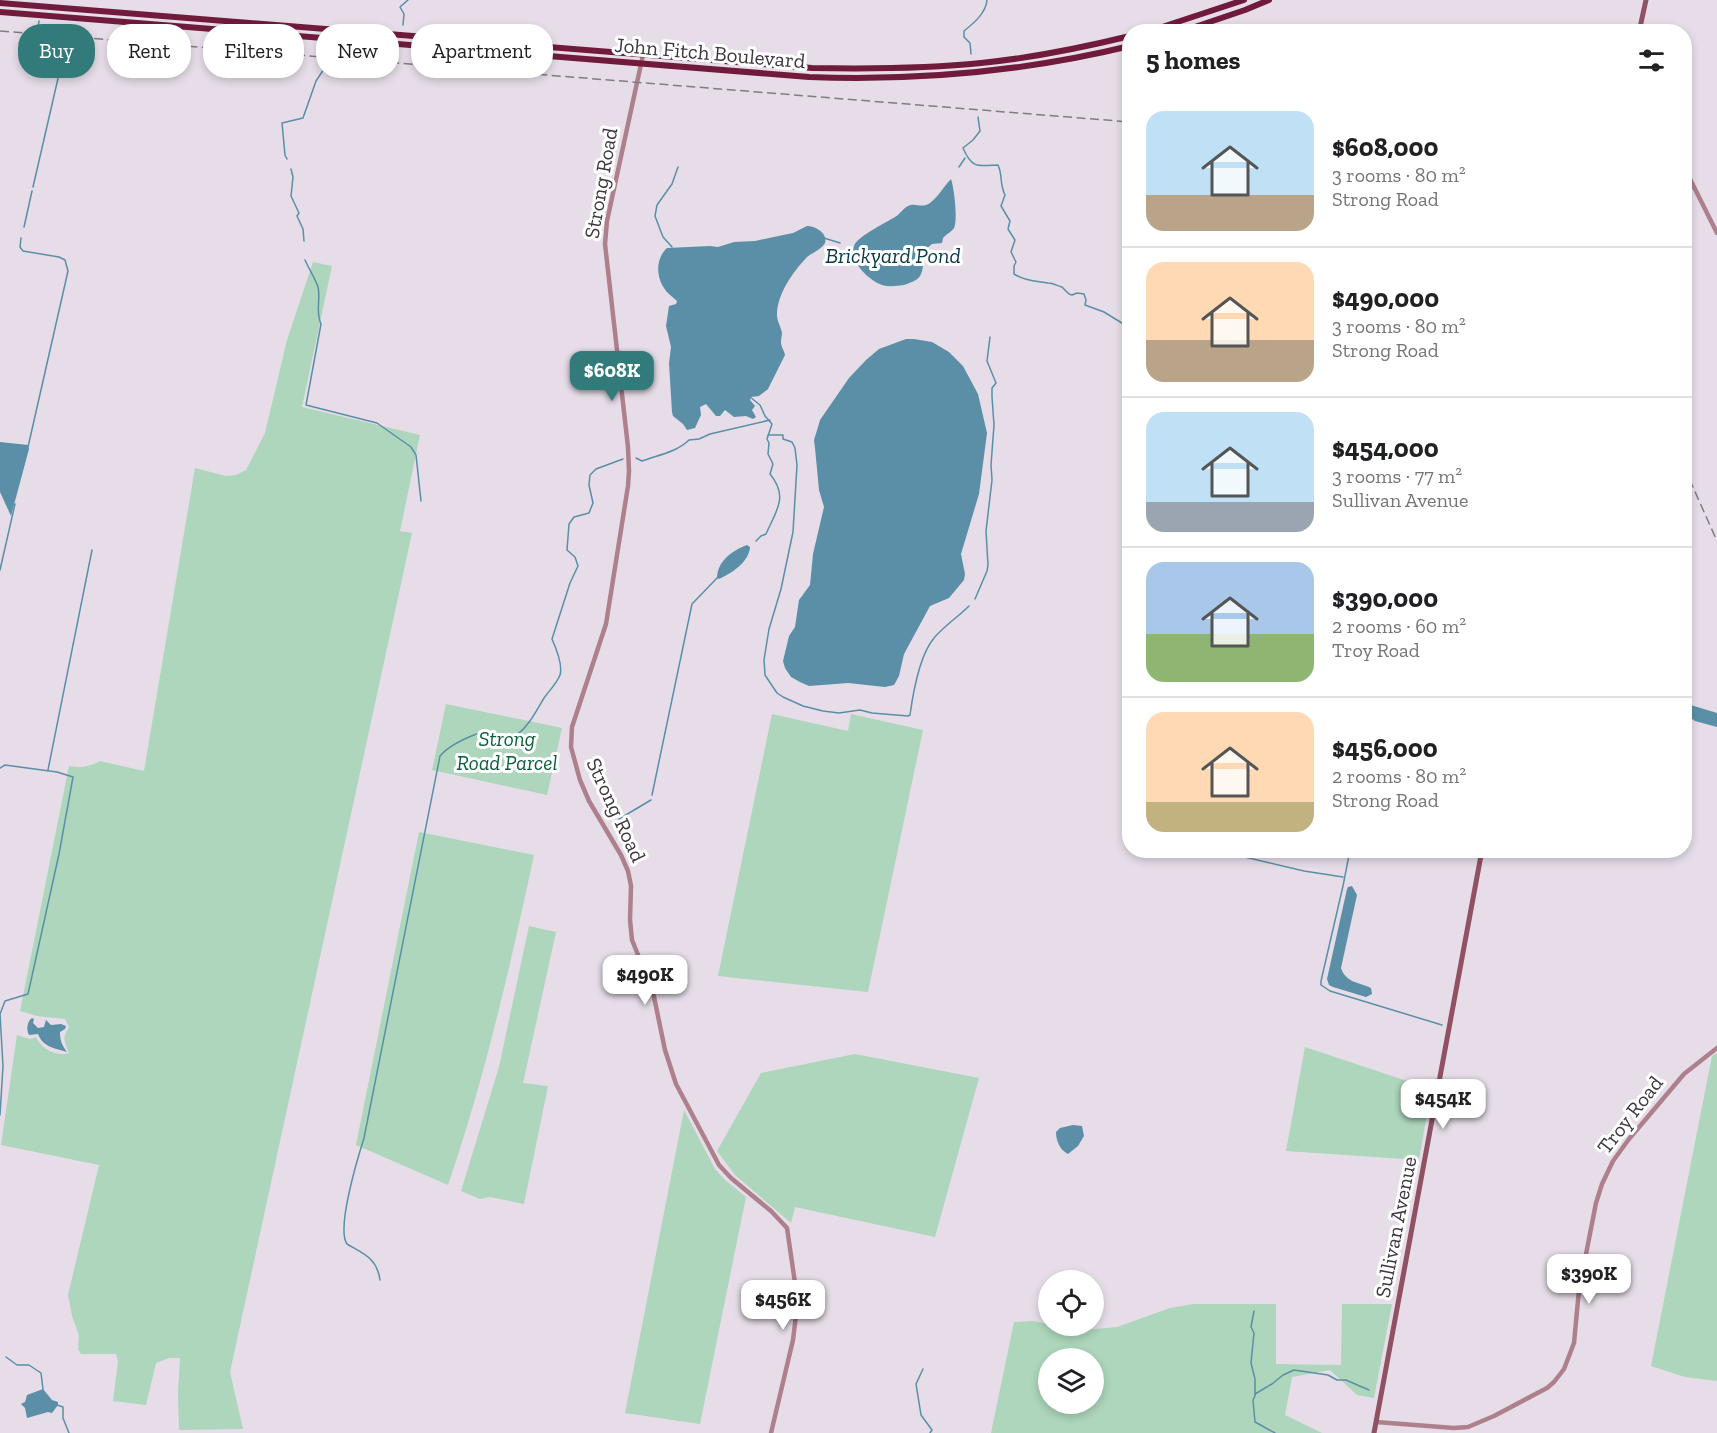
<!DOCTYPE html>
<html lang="en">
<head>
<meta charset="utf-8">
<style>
  :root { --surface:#fff; --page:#f2f2f2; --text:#202124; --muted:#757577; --line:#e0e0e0; --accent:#327b7a }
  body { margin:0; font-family:"Zilla Slab",serif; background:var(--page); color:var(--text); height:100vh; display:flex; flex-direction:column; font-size:22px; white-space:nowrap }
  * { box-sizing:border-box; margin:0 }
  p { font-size:20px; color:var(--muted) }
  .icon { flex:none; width:33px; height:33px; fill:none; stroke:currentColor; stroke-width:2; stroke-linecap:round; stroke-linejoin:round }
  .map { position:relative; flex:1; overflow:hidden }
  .details { position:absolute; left:1122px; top:24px; width:570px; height:834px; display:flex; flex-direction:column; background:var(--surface); border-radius:24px; box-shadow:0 3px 9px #0003 }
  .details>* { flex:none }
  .top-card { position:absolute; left:18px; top:24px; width:570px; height:54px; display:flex; gap:12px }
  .buttons { position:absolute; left:1038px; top:1270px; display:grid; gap:12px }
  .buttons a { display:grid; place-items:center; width:66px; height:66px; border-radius:50%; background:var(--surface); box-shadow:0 3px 9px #0003; font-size:30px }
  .price { position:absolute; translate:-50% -51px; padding:0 14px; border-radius:12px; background:#fff; color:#222; font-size:20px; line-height:39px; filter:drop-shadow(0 2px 3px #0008) }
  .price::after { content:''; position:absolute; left:50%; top:36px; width:18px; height:14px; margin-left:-9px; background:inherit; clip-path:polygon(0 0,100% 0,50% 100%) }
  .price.selected { background:var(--accent); color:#fff }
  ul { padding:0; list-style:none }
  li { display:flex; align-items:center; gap:18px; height:150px; padding:0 24px }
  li+li { border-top:2px solid var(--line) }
  li span { display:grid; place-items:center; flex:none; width:168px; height:120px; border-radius:18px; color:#555 }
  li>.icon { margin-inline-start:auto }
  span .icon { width:72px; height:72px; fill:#fffc; stroke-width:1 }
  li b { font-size:26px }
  h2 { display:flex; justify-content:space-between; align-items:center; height:72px; padding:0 24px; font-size:26px }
  .pill { padding:0 21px; border-radius:24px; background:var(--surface); box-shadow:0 3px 9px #0003; font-size:21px; line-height:54px }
  .pill.selected { background:var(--accent); color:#fff }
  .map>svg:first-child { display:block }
  .green { fill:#add6bc; fill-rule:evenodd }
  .water { fill:#5a8fa7 }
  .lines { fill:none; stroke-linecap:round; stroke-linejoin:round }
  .stream { stroke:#5a8fa7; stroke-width:1.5 }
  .tertiary { stroke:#ad808b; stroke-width:4.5 }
  .secondary { stroke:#905263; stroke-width:5 }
  .trunk { stroke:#701a3c; stroke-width:6 }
  .rail { stroke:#817b83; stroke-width:1.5; stroke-dasharray:9 4.5; stroke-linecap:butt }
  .labels { text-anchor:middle; stroke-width:6; stroke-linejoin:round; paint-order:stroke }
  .street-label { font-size:21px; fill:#3c383d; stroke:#fff }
  .park-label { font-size:21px; font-style:italic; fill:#0c5f3a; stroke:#fff }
  .water-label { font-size:22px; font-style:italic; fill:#08394b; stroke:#fff }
</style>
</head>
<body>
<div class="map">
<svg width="1717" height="1433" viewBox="0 0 1717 1433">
  <rect width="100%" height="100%" fill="#e6dde8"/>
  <g class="green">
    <path d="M 313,262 L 332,266 L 302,407 L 420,435 L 400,531 L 412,533 L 230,1372 L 243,1429 L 179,1430 L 178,1393 L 180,1358 L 169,1358 L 156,1363 L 146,1405 L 113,1401 L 118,1362 L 116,1354 L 81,1354 L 78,1349 L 79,1335 L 72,1316 L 68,1295 L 99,1165 L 1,1145 L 17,1035 L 30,1039 L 36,1037 C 41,1049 57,1057 69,1053 C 64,1040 62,1039 69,1027 L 65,1019 L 37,1016 L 20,1011 L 69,766 C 82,768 89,767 100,761 L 144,771 L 195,468 L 226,476 L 236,475 L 246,470 L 265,433 L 287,340 Z"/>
    <path d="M 446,704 L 562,728 L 547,795 L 432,770 Z"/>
    <path d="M 772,714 L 848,731 L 851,714 L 923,730 L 868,992 L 718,976 Z"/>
    <path d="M 419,832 L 534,855 C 510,967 485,1077 448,1185 L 356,1145 Z"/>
    <path d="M 529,926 L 556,932 L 523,1083 L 548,1086 L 524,1204 L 490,1197 L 480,1199 L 461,1191 L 499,1067 Z"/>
    <path d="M 1305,1047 L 1431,1089 L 1419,1160 L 1286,1151 Z"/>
    <path d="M 1717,1053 L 1717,1381 L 1685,1377 L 1651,1366 L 1712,1056 Z"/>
    <path d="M 855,1054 L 979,1078 L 935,1237 L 795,1207 L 791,1223 L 735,1175 L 717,1151 L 761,1073 Z"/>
    <path d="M 684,1110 L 715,1169 L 725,1180 L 746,1197 L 700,1424 L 625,1413 Z"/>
    <path d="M 1193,1304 L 1276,1304 L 1276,1364 L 1341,1365 L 1342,1304 L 1392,1304 L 1374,1398 L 1357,1395 L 1330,1370 L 1292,1377 L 1285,1415 L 1322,1433 L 991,1433 L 1014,1322 L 1033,1321 L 1048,1324 L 1048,1326 L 1083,1330 L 1117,1327 L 1170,1308 ZM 1048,1359 L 1094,1359 L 1094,1404 L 1048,1404 Z"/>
  </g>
  <g class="water">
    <path d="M 951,179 C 954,187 958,220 954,228 C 952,231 946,235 943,238 L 942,243 L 932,244 L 926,249 C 923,257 924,270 920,276 C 917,281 909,283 904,285 C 896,286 889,287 882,285 C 868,280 849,261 854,246 C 857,236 888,222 898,215 C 901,212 904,208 908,206 C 915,202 922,209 930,203 C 939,196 944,186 951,179 Z"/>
    <path d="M 807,226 C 815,226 828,233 825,243 C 822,249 812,253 807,257 C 793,272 777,294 777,315 C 777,321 781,327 782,333 C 782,336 781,339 781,342 C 781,347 784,350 785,355 L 768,389 L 759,396 L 751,397 L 750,400 L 755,406 L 752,410 L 756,417 L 753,419 L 746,416 L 734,417 L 725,410 L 720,416 L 716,416 L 706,404 L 700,407 L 701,415 L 695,428 L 687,430 L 683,424 L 673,416 L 672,412 L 669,363 L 671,347 L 666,326 L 669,306 L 676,304 L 677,301 C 674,298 671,296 669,294 C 656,282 654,260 667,248 L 710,246 L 718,247 L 734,242 L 755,241 L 793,233 Z"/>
    <path d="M 906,339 L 914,339 L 932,342 L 949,352 L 963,366 L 978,394 L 987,433 L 979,494 L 961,554 L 965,574 L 964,580 L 949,598 L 930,606 L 904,654 L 899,676 L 894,685 L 885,687 L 848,683 L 809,686 L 800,682 L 791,677 L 785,668 L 783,661 L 789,636 L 795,627 L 799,600 L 810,585 L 813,554 L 824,507 L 819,490 L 815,448 L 814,440 L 818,427 L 820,420 L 849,378 L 866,360 L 879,349 Z"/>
    <path d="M 0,442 L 28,445 L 29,449 L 11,516 L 0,492 Z"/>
    <path d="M 747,545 L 750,547 C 749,562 732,573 719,579 L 717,578 C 717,561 733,550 747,545 Z"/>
    <path d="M 1684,703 L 1717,713 L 1717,727 L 1695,721 L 1685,714 Z"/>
    <path d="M 1352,886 L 1357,895 L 1341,968 C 1346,983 1359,982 1371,988 L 1372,994 L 1366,997 L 1333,987 L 1329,985 L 1327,979 L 1347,889 L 1348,887 Z"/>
    <path d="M 32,1018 L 34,1019 L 33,1023 L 38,1028 L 44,1027 L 46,1020 L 51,1025 L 61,1024 L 66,1026 L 65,1029 L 60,1032 C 60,1041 62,1045 67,1052 C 54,1048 43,1047 38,1034 L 29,1035 C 26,1030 27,1021 32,1018 Z"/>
    <path d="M 1073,1125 L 1082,1126 L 1084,1136 L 1078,1146 L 1068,1154 C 1060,1150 1056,1141 1056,1132 L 1060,1128 Z"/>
    <path d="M 43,1389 L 52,1400 L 58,1402 L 58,1405 L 52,1413 L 48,1412 L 27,1418 L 25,1408 L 21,1404 L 25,1402 L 27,1395 Z"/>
  </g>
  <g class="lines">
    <g class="stream">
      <path d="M 403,25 L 404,14 L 400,7 L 408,0"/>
      <path d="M 33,29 L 38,28 L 39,21"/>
      <path d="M 31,37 L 33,44 L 56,44 L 65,48 L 33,187"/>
      <path d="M 352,53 L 358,48 L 375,51"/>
      <path d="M 971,54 L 970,43 L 964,37 L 964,31 C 974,23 986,13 987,0"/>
      <path d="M 978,117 L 980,131 L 973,140 L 963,148 C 972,169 978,166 998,165 C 1003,176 999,182 1005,195 L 1001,206 L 1010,221 L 1008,229 L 1015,240 L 1011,252 L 1016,262 L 1014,266 L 1014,274 C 1025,281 1036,281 1048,283 C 1054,283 1057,286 1062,287 L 1069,294 L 1072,295 L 1077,293 L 1084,294 L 1086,300 L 1085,305 L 1104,312 L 1130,328"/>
      <path d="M 287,159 L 285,155 L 282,123 L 303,118 L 316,81 L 326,66 L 336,69 L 344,65"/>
      <path d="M 959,167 L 965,158"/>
      <path d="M 291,169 L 293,177 L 291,196 L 299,213 L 297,216 L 303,229 L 304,241"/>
      <path d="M 24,227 L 32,191"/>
      <path d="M 21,238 L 20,247 L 23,251 L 59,257 L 65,260 L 68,271 L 28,447"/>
      <path d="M 824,238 L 840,243"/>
      <path d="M 672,247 L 663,237 L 655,216 L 657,205 L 672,184 L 678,167"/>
      <path d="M 305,260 C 309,269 315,278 318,287 C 321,300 315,311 321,324 L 306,405 L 377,423 L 411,447 L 416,455 L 421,501"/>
      <path d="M 750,397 L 760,405 L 765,416 L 772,424 L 767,439 L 769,443 L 768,454 L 773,464 L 770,474 C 789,497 776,511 766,534 L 761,536 L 756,541"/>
      <path d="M 768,435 L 783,435 L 783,439 L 792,442 L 795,448 L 797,465 L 793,532 L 781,589 L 769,629 L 764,660 L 765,675 L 777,693 L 783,697 L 803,706 L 823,711 L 839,713 L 860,710 L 872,713 L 908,716 L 910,715 C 913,693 919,656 934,638 C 944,626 958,617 969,606"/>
      <path d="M 636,458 L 642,461 C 658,455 677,452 689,440 L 699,439 L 710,434 L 770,420"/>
      <path d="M 0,570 L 15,504"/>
      <path d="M 975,599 L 987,571 L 988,565 L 986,531 L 992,480 L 991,465 L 994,425 L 992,397 L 992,388 L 996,383 L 987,361 L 990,337"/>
      <path d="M 0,768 L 5,765 L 57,772 L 73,777 L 59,854 L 28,994 L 5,1001 L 0,1014 L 3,1066 L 0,1115"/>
      <path d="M 48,770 L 92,550"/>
      <path d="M 652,795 L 692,604 L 718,577"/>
      <path d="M 619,819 L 651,800"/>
      <path d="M 1215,850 L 1304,871 L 1343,877"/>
      <path d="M 1350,850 L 1343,886 L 1321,981 L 1321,985 L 1330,991 L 1442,1025"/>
      <path d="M 380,1280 C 377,1258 364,1254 347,1244 C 336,1229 358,1157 364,1138 L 440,756 C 450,744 470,736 485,731 C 517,752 530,721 544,698 C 549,691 557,683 560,675 C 563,665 556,648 552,639 L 570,583 L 578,566 L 575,557 L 567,550 L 569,524 L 574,517 L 589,513 L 593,503 L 589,485 L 590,475 L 596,469 L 623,459"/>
      <path d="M 1254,1311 L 1251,1327 L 1254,1333 L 1251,1363 L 1255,1379 L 1255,1396 L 1253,1400 L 1255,1422 L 1275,1433"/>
      <path d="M 6,1357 L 17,1365 L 29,1365 L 41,1373 L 43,1389"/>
      <path d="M 923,1369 L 916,1384 L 921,1415 L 932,1430 L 930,1433"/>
      <path d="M 1255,1394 L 1272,1384 L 1283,1375 L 1294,1370 L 1328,1375 L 1337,1380 L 1346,1380 L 1369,1390"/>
      <path d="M 57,1405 L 63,1407 L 63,1418 L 69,1433"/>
    </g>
    <g class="tertiary">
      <path d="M 643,55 L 607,221 L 605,244 L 628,447 L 629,471 L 628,486 L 606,624 L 572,727 L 571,747 L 580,780 L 589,801 L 621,855 L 628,871 L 631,886 L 630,920 L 632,940 L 653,992 L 665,1050 L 676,1084 L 719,1165 L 731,1178 L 771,1211 L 787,1228 L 795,1283 L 796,1315 L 793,1340 L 771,1433"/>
      <path d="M 1684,167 L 1717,233"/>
      <path d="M 1376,1422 L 1454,1428 L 1468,1427 L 1494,1416 L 1547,1388 L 1554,1382 L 1564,1369 L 1574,1343 L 1579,1290 L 1596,1203 L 1602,1184 L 1613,1161 L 1629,1139 L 1684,1074 L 1717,1048"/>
    </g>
    <g class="secondary">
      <path d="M 1639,32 L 1646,0"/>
      <path d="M 1374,1433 L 1482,850"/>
    </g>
    <g class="trunk">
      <path d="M 0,3 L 812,68 C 869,69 925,69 981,63 C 1031,58 1081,48 1130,36"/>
      <path d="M 0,12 L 809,77 C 918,81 1023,72 1130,46"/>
      <path d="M 1147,32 L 1244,0"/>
      <path d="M 1180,32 L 1245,10 L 1269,0"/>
    </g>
    <g class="rail">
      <path d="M 0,31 L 1130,122"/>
      <path d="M 1684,467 L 1717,541"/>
    </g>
  </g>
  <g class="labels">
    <g class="street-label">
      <text transform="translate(710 53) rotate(5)" y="7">John Fitch Boulevard</text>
      <text transform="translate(601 183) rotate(-80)" y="7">Strong Road</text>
      <text transform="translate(616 810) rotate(65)" y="7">Strong Road</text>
      <text transform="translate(1630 1115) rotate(-52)" y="7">Troy Road</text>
      <text transform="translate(1396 1227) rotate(-79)" y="7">Sullivan Avenue</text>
    </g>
    <g class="park-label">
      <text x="507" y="746">Strong<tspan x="507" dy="24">Road Parcel</tspan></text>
    </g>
    <g class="water-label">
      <text x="893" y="263">Brickyard Pond</text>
    </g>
  </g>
</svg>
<div class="buttons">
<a><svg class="icon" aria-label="locate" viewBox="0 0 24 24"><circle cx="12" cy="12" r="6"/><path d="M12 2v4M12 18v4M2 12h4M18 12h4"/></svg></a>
<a><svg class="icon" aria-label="layers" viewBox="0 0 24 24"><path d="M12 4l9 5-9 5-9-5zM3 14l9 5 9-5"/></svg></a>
</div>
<b class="price selected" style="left:612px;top:402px">$608K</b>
<b class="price" style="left:645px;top:1006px">$490K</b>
<b class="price" style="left:1443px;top:1130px">$454K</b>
<b class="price" style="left:1589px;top:1305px">$390K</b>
<b class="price" style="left:783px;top:1331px">$456K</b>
<div class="top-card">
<a class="pill selected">Buy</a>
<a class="pill">Rent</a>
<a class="pill">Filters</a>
<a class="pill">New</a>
<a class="pill">Apartment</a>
</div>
<section class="details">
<h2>5 homes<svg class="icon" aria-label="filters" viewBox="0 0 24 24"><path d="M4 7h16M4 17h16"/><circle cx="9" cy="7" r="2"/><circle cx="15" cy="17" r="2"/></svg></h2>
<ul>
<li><span style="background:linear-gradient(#bfe0f5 70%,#b9a48a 0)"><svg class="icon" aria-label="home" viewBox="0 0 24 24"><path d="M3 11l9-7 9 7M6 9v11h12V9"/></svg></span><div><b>$608,000</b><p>3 rooms · 80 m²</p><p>Strong Road</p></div></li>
<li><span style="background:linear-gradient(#ffd9b3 65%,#b9a48a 0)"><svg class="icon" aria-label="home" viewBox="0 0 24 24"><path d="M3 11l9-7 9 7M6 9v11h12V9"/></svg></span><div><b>$490,000</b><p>3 rooms · 80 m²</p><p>Strong Road</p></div></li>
<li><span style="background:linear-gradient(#bfe0f5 75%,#9aa5b1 0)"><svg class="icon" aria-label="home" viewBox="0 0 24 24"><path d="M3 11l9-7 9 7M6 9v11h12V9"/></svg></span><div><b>$454,000</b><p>3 rooms · 77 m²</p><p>Sullivan Avenue</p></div></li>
<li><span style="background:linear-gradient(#a9c7e8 60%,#8fb573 0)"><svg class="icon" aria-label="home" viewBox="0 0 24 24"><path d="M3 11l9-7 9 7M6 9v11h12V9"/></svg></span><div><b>$390,000</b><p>2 rooms · 60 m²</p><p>Troy Road</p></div></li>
<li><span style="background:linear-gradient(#ffd9b3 75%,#c2b280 0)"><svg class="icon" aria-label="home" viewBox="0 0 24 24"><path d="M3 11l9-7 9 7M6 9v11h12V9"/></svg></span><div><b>$456,000</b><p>2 rooms · 80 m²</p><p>Strong Road</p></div></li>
</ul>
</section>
</div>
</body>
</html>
